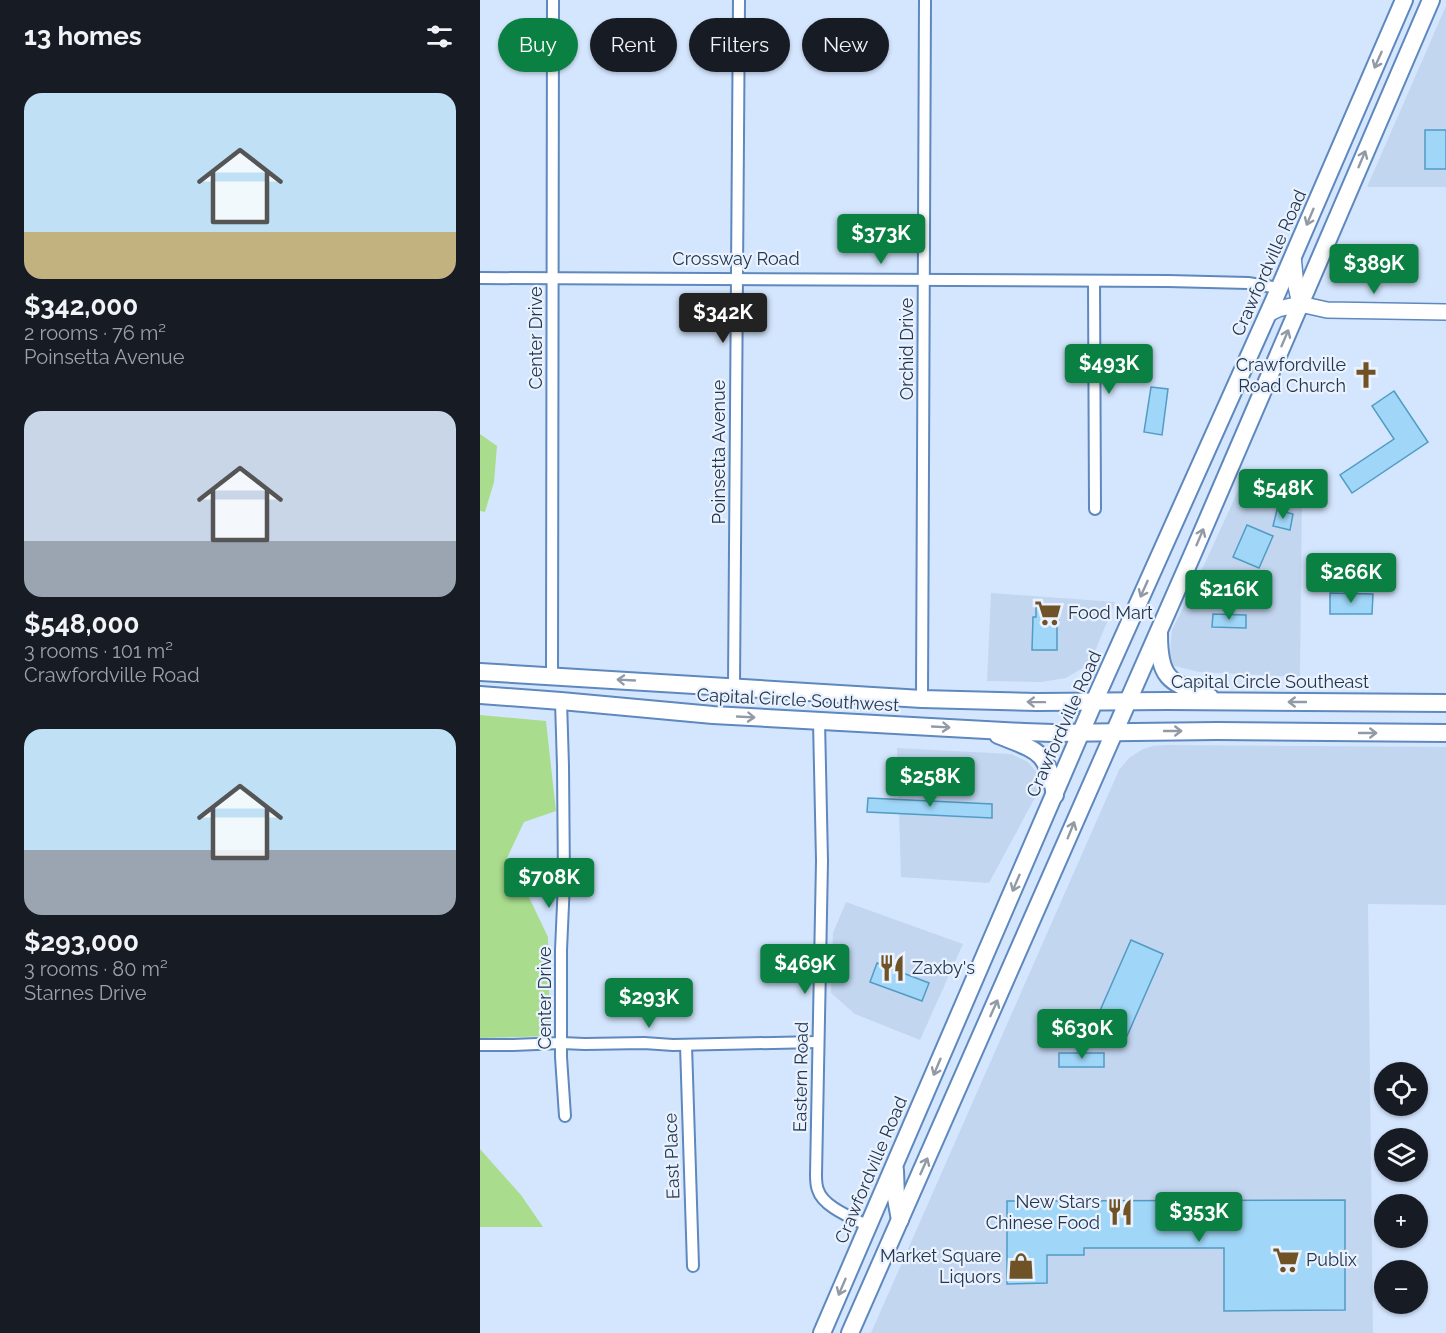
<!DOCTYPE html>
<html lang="en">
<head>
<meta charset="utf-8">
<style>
  :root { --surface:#171b24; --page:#242831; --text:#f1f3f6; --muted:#9ea1a6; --accent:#0b8043 }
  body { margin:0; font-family:Raleway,sans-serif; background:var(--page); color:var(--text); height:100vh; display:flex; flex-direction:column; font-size:22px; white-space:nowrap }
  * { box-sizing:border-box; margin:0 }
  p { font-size:20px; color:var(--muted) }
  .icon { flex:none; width:33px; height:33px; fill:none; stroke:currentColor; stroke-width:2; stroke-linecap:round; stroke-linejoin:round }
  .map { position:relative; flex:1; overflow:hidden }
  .details { display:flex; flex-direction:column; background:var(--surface); width:480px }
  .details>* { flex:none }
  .hud { position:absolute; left:18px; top:18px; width:570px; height:54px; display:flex; gap:12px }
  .fabs { position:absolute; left:894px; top:1062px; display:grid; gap:12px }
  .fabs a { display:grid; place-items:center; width:54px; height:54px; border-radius:50%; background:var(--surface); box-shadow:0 2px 4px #0004; font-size:30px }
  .price { position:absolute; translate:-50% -51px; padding:0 14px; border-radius:6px; background:var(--accent); color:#fff; font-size:20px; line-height:39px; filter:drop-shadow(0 2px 3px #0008) }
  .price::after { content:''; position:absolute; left:50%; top:36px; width:18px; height:14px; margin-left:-9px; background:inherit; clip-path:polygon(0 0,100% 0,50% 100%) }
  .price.on { background:#222; color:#fff }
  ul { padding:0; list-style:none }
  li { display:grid; align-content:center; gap:12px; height:318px; padding:0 24px }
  li span { display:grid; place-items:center; height:186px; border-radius:18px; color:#555 }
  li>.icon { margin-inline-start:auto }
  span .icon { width:108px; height:108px; fill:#fffc; stroke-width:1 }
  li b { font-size:26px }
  h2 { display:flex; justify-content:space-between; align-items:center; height:72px; padding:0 24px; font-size:26px }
  .tag { padding:0 21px; border-radius:27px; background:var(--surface); box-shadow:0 2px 4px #0004; font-size:21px; line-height:54px }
  .tag.on { background:var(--accent); color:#fff }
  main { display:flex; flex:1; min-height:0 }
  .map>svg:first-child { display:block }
  .built { fill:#c2d6f0 }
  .green { fill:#a9dd8d }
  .building { fill:#a0d7f8; stroke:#529bc3; stroke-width:1.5 }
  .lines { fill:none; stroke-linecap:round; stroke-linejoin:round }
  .street-casing { stroke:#5e88be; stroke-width:14 }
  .secondary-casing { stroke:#5e88be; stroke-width:18 }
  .primary-casing { stroke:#5e88be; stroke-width:20 }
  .street { stroke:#fff; stroke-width:10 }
  .secondary { stroke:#fff; stroke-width:15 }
  .primary { stroke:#fff; stroke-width:16 }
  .oneway { stroke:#929aa6 }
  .labels { text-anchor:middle; stroke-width:4.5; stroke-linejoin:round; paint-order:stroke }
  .street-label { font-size:18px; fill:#24364d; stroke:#e9f2fe }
  .poi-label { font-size:18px; fill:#24364d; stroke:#e9f2fe; text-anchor:end }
</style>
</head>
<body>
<main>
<section class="details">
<h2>13 homes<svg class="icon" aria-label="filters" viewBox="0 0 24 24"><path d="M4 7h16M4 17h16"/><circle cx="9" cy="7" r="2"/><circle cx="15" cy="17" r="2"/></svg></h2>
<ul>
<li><span style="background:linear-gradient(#bfe0f5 75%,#c2b280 0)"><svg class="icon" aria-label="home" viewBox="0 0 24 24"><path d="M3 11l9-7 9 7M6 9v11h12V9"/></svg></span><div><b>$342,000</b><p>2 rooms · 76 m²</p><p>Poinsetta Avenue</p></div></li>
<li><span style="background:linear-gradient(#c9d6e8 70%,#9aa5b1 0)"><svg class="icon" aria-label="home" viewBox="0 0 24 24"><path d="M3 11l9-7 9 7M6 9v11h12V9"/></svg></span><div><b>$548,000</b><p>3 rooms · 101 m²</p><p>Crawfordville Road</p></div></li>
<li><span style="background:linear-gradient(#bfe0f5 65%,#9aa5b1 0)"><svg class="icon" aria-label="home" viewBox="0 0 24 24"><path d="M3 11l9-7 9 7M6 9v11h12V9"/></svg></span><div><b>$293,000</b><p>3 rooms · 80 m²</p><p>Starnes Drive</p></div></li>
</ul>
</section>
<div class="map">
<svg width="966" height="1333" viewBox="0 0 966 1333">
  <rect width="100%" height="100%" fill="#d4e6fe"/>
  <g class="built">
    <path d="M 966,6 L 966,187 L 887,187 Z"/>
    <path d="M 768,469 L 822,491 L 820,677 L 719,672 L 691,665 L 689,663 L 692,630 L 725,563 Z"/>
    <path d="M 511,593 L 635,602 L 616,649 L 606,666 L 586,678 L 561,682 L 507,681 Z"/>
    <path d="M 686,745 L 966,747 L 966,905 L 888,904 L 893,1333 L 391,1333 L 639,770 L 649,758 L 663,749 L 673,746 Z"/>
    <path d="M 417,748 L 531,754 L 548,762 L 558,774 L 558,792 L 509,883 L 421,877 Z"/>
    <path d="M 366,902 L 483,944 L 440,1040 L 375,1014 L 351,993 L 353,933 Z"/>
  </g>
  <g class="green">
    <path d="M 0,434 L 17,446 L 14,482 L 5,512 L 0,511 Z"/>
    <path d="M 0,715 L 66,721 L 76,811 L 44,822 L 27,858 L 45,889 L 68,937 L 70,1036 L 0,1038 Z"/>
    <path d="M 0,1149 L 41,1195 L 63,1227 L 0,1227 Z"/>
  </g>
  <g class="building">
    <rect x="945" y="130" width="21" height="39"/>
    <path d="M 671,387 L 688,389 L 682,435 L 664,432 Z"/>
    <path d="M 914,391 L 948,442 L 872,493 L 860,475 L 914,439 L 892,406 Z"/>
    <path d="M 797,510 L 813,514 L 810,530 L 793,526 Z"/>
    <path d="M 767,525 L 793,536 L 779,568 L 753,557 Z"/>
    <path d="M 850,593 L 893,594 L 892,614 L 850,614 Z"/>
    <path d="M 556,605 L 580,606 L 579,620 L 577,620 L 577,650 L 552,650 L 553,617 L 556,617 Z"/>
    <path d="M 733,614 L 766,615 L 766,628 L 732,627 Z"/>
    <path d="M 388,798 L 512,804 L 512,818 L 387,812 Z"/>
    <path d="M 651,940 L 683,954 L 647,1036 L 615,1022 Z"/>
    <path d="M 397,963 L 449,983 L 442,1001 L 390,982 Z"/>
    <rect x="579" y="1053" width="45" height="14"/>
    <path d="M 865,1200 L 865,1310 L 744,1311 L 744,1248 L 604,1248 L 604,1255 L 567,1255 L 567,1283 L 527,1284 L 527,1201 Z"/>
  </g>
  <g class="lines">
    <defs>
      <g id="street">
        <path d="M 0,278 L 688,281 L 768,283 L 799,288"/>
        <path d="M 614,281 L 615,509"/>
        <path d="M 72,676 L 73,0"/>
        <path d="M 254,687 L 259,0"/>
        <path d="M 442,699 L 445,0"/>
        <path d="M 81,701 L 83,766 L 84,882 L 81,950 L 81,1057 L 85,1116"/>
        <path d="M 339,721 L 342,861 L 336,1175 C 336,1180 336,1185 338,1190 C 343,1207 373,1218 388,1226"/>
        <path d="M 0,1045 L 33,1045 L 81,1043 L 105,1044 L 164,1043 L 193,1045 L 338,1042"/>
        <path d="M 206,1045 L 213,1266"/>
      </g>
      <g id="secondary">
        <path d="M 813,256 L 816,286 L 820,304"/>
        <path d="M 788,314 L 798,309 L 820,304 L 847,310 L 966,312"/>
      </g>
      <g id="primary">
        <path d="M 679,634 C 679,681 690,682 730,697"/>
        <path d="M 0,672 L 442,699 L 557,702 L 687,701 L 966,703"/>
        <path d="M 0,695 L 81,701 L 233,715 L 544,732 L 573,733 L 737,731 L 966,733"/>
        <path d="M 518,735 C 558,751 567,750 575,795"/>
        <path d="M 415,1170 L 416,1198 L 420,1220"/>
        <path d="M 342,1333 L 614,702 L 795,298 L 924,0"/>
        <path d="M 370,1333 L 714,551 L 951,0"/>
      </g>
    </defs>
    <use href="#street" class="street-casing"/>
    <use href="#secondary" class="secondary-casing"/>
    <use href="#primary" class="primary-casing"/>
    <use href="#street" class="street"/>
    <use href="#secondary" class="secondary"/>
    <use href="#primary" class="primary"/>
  </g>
  <defs><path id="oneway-shaft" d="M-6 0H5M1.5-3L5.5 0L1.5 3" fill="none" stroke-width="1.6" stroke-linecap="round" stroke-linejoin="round" transform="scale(1.5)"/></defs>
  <g class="oneway">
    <use href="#oneway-shaft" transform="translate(898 60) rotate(114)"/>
    <use href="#oneway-shaft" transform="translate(882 159) rotate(-67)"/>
    <use href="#oneway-shaft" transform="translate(830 217) rotate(113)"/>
    <use href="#oneway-shaft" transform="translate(805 338) rotate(-67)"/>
    <use href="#oneway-shaft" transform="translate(720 537) rotate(-67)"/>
    <use href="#oneway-shaft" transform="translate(664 589) rotate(114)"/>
    <use href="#oneway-shaft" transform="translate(146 680) rotate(-177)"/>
    <use href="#oneway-shaft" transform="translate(556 702) rotate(-179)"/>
    <use href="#oneway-shaft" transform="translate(817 702) rotate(-180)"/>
    <use href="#oneway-shaft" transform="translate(266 717) rotate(3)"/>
    <use href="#oneway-shaft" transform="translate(461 727) rotate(3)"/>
    <use href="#oneway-shaft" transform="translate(693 731)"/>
    <use href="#oneway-shaft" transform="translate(888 733)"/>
    <use href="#oneway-shaft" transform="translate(591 830) rotate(-68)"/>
    <use href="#oneway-shaft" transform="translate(536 883) rotate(113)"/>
    <use href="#oneway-shaft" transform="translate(514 1008) rotate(-66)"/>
    <use href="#oneway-shaft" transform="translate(457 1067) rotate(113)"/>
    <use href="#oneway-shaft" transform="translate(444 1166) rotate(-66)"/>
    <use href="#oneway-shaft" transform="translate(362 1287) rotate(113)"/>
  </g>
  <defs>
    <symbol id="church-bare" viewBox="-9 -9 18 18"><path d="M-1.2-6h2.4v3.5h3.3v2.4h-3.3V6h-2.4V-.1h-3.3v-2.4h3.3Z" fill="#6f5226" stroke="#e9f2fe" stroke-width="2.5" paint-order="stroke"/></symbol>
    <symbol id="supermarket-bare" viewBox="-9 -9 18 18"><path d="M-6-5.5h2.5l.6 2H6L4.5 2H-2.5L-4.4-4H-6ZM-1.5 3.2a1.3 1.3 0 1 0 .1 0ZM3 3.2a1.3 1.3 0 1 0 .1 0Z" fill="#6f5226" stroke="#e9f2fe" stroke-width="2.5" paint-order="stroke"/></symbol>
    <symbol id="restaurant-bare" viewBox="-9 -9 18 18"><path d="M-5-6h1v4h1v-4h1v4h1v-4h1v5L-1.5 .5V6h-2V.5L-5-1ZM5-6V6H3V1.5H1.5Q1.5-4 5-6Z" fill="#6f5226" stroke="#e9f2fe" stroke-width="2.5" paint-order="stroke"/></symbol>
    <symbol id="shop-bare" viewBox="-9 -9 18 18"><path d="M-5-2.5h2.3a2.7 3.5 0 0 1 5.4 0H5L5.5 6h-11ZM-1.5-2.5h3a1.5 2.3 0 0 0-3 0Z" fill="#6f5226" stroke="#e9f2fe" stroke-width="2.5" paint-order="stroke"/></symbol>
  </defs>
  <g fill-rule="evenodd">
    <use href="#church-bare" x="867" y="356" width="38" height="38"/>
    <use href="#supermarket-bare" x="549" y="594" width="38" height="38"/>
    <use href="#restaurant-bare" x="393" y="949" width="38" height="38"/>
    <use href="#restaurant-bare" x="621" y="1193" width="38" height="38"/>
    <use href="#supermarket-bare" x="787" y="1241" width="38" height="38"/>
    <use href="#shop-bare" x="522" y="1247" width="38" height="38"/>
  </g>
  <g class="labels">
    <g class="street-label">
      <text x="256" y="265">Crossway Road</text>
      <text transform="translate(789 263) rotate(-66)" y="6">Crawfordville Road</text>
      <text transform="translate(56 338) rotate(-90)" y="6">Center Drive</text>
      <text transform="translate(427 349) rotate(-90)" y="6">Orchid Drive</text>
      <text transform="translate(239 452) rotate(-90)" y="6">Poinsetta Avenue</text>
      <text x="790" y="688">Capital Circle Southeast</text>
      <text transform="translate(318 700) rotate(3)" y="6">Capital Circle Southwest</text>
      <text transform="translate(584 724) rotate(-66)" y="6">Crawfordville Road</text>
      <text transform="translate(65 998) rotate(-90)" y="6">Center Drive</text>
      <text transform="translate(321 1077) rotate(-89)" y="6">Eastern Road</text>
      <text transform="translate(192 1156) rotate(-92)" y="6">East Place</text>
      <text transform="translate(391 1170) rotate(-67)" y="6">Crawfordville Road</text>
    </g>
    <g class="poi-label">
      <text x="866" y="371">Crawfordville<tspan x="866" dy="21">Road Church</tspan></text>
      <text x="588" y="619" text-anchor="start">Food Mart</text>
      <text x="432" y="974" text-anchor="start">Zaxby's</text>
      <text x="620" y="1208">New Stars<tspan x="620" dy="21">Chinese Food</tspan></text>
      <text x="521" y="1262">Market Square<tspan x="521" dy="21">Liquors</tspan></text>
      <text x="826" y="1266" text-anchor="start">Publix</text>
    </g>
  </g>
</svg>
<div class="fabs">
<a><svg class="icon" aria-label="locate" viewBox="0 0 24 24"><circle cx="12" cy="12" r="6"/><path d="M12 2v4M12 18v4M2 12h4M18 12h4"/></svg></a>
<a><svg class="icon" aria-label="layers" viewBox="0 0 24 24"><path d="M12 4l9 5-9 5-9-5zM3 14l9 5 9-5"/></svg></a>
<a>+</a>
<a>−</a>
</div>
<b class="price" style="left:401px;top:265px">$373K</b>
<b class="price" style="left:894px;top:295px">$389K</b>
<b class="price on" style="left:243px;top:344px">$342K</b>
<b class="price" style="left:629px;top:395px">$493K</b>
<b class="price" style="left:803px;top:520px">$548K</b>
<b class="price" style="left:871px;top:604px">$266K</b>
<b class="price" style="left:749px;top:621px">$216K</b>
<b class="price" style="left:450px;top:808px">$258K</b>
<b class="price" style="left:69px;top:909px">$708K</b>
<b class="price" style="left:325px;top:995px">$469K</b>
<b class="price" style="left:169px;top:1029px">$293K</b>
<b class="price" style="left:602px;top:1060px">$630K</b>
<b class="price" style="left:719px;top:1243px">$353K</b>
<div class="hud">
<a class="tag on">Buy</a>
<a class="tag">Rent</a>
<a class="tag">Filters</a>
<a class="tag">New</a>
</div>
</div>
</main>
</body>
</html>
